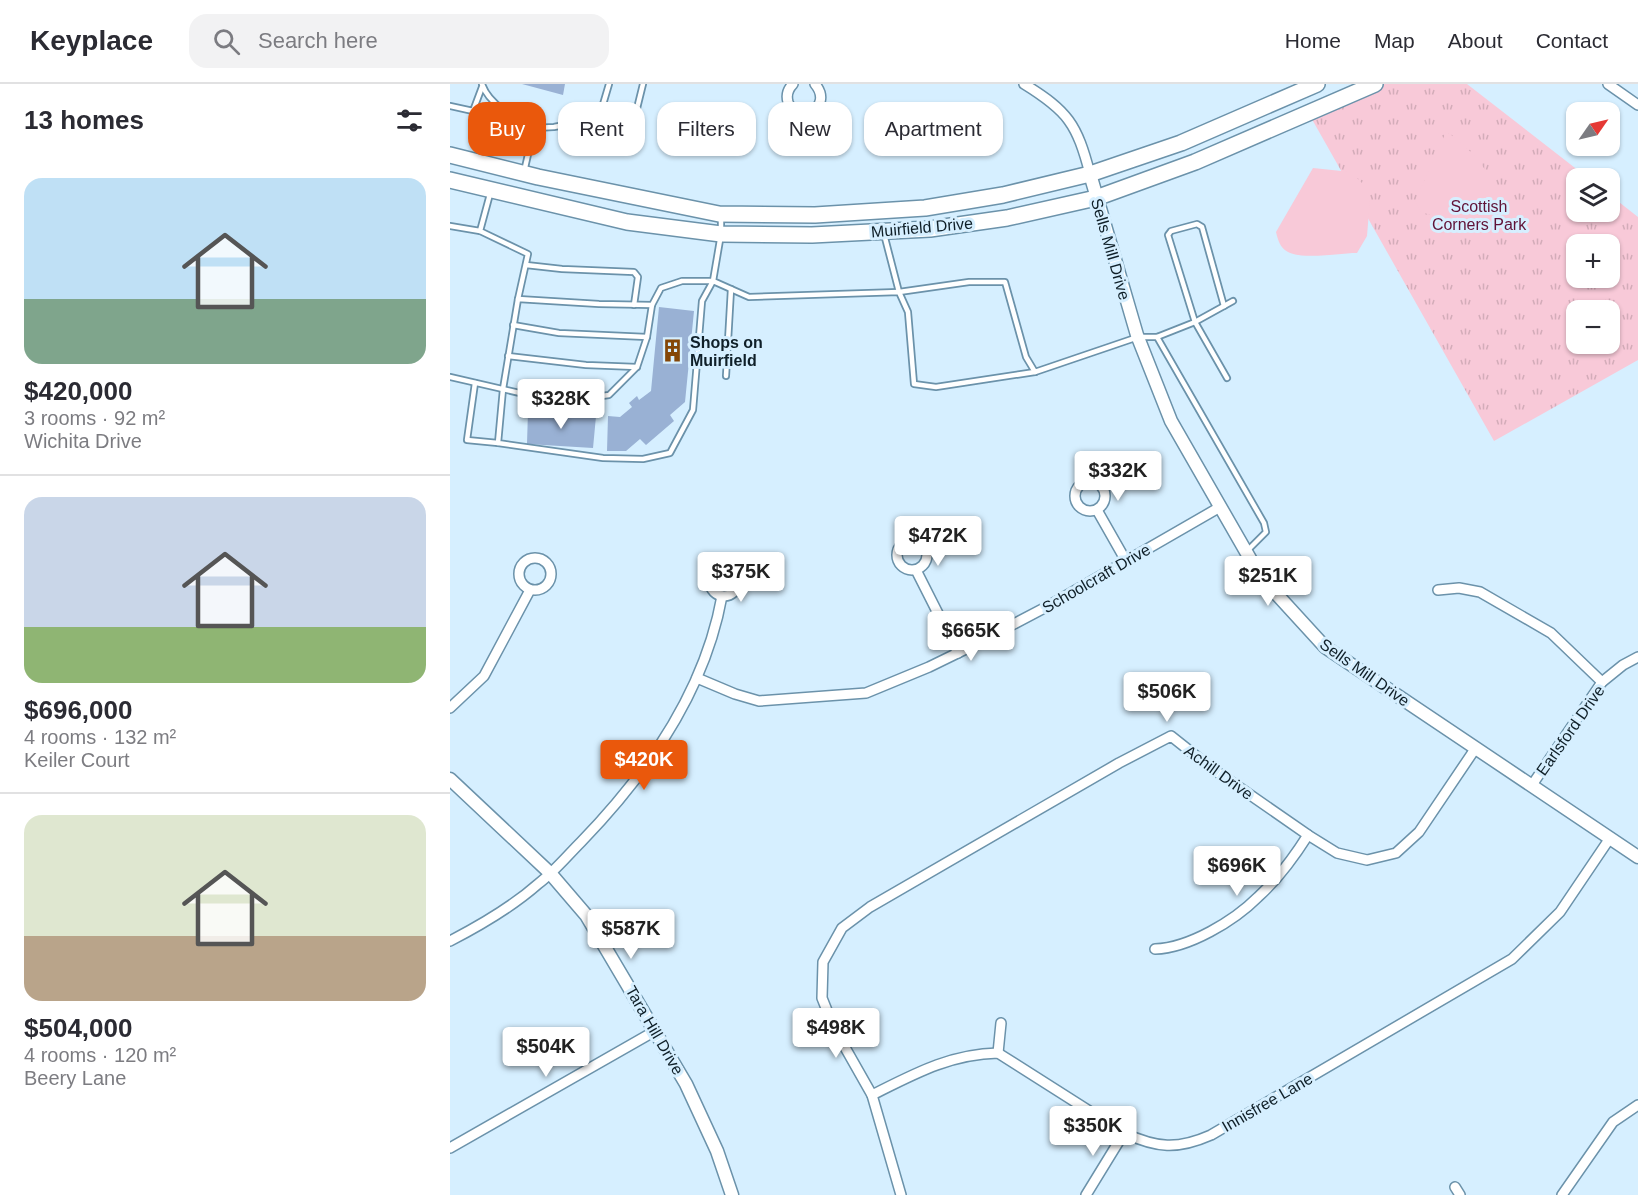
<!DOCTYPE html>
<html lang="en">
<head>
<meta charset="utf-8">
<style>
  :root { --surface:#fff; --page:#f2f2f3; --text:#2b2b33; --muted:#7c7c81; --line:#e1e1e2; --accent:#ea580c }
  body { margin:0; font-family:Arial,sans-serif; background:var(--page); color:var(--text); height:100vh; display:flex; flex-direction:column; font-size:22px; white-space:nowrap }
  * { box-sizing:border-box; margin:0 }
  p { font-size:20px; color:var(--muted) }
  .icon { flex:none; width:33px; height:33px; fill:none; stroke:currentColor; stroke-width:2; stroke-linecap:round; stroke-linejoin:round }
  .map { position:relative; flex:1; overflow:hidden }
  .side { display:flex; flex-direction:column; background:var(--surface); width:450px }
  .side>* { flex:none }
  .hud { position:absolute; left:18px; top:18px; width:570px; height:54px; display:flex; gap:12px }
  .needle { width:39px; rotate:56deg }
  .controls { position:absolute; left:1116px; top:18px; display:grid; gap:12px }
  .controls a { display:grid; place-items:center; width:54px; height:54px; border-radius:12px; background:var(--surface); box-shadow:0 2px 4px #0004; font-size:30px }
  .price { position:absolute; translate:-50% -51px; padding:0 14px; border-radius:6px; background:#fff; color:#222; font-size:20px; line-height:39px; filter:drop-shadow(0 2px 3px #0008) }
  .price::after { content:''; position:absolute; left:50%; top:36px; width:18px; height:14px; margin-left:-9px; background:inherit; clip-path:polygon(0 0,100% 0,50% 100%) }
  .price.current { background:var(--accent); color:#fff }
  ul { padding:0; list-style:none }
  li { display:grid; align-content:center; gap:12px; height:318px; padding:0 24px }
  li+li { border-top:2px solid var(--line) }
  li span { display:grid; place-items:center; height:186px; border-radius:18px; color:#555 }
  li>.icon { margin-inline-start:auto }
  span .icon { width:108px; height:108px; fill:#fffc; stroke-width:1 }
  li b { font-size:26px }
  h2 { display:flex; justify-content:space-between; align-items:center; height:72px; padding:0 24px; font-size:26px }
  .tag { padding:0 21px; border-radius:18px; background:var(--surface); box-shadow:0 2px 4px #0004; font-size:21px; line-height:54px }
  .tag.current { background:var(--accent); color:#fff }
  header { display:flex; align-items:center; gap:36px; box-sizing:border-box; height:84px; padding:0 30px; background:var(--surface); border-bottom:2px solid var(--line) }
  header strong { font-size:28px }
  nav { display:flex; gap:33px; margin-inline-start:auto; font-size:21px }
  .search { width:420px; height:54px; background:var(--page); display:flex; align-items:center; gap:15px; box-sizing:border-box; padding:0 21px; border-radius:18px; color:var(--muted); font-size:22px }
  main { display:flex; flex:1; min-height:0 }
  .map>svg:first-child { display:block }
  .park { fill:url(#park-tufts); fill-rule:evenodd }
  .pitch { fill:#f8c9d8 }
  .building { fill:#99b1d4 }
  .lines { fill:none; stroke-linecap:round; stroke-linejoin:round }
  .service-casing { stroke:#6b92aa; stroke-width:8 }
  .minor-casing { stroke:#6b92aa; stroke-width:12 }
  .tertiary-casing { stroke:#6b92aa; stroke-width:15 }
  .primary-casing { stroke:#6b92aa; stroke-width:18 }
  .service { stroke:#fff; stroke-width:4.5 }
  .minor { stroke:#fff; stroke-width:9 }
  .tertiary { stroke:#fff; stroke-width:12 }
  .primary { stroke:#fff; stroke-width:15 }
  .labels { text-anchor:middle; stroke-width:6; stroke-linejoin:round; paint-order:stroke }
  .park-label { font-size:16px; fill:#601237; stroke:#d6efff }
  .street-label { font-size:16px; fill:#0f1f28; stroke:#d6efff }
  .poi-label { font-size:16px; font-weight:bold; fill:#0f1f28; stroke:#d6efff; text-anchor:start }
</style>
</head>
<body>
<header>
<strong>Keyplace</strong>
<div class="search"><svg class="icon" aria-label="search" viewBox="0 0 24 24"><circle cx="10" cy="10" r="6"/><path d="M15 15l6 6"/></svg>Search here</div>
<nav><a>Home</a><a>Map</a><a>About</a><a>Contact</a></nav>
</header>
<main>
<section class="side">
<h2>13 homes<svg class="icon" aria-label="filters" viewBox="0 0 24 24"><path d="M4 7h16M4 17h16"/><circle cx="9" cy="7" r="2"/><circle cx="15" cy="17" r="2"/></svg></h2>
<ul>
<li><span style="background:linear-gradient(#bfe0f5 65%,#7fa58c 0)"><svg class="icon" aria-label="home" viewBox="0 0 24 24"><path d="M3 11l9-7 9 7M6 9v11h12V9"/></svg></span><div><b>$420,000</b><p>3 rooms · 92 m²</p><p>Wichita Drive</p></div></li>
<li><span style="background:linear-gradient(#c9d6e8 70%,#8fb573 0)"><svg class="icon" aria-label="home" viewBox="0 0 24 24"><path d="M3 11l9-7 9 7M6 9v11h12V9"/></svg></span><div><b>$696,000</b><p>4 rooms · 132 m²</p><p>Keiler Court</p></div></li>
<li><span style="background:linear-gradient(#dfe7d0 65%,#b9a48a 0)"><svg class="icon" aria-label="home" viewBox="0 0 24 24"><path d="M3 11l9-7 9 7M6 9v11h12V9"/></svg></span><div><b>$504,000</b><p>4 rooms · 120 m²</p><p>Beery Lane</p></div></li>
</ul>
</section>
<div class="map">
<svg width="1188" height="1111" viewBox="0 0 1188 1111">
  <defs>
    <pattern id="park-tufts" width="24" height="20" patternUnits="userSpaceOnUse" patternTransform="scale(1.5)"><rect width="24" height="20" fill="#f8c9d8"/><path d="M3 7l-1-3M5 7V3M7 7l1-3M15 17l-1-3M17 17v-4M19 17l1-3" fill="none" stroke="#d3acb9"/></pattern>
  </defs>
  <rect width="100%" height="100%" fill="#d6efff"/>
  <path class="park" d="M 925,0 L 1017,0 L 1138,94 L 1126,94 L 1126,128 L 1160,128 L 1160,111 L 1188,133 L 1188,276 L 1044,357 L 859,30 ZM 1126,160 L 1160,160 L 1160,194 L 1126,194 ZM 1126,226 L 1160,226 L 1160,260 L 1126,260 Z"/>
  <g class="pitch">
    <path d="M 996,48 C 1019,59 1062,112 1053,139 C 1051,143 1047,148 1045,151 L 971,128 L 965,117 Z"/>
    <path d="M 863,84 L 901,88 L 914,101 L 920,115 L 917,152 L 907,169 C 889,169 853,176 838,168 C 830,164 828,156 826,148 Z"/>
  </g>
  <g class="building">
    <path d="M 72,0 L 115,0 L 113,11 Z"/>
    <path d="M 209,223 L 244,227 L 235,318 L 220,331 L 224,337 L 196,361 L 190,355 L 176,367 L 157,367 L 158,332 L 170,333 L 182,323 L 179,319 L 187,312 L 189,316 L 201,307 Z"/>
    <path d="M 78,327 L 146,332 L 143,364 L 77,360 Z"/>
  </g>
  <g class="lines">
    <defs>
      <g id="service">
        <path d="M 32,0 C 39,21 65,34 84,44 L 74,88"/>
        <path d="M 159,0 L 149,34 L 148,60 L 177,65 L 193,0"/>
        <path d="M 0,22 L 23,27 L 32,3"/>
        <path d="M 84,44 L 104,43 L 149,34"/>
        <path d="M 40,110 L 30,147 L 78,170 L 68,215"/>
        <path d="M 271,133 L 271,150 L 263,197 L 232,197 L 211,204 L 202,221 L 149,220 L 68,215 L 53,305 L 48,359 L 153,374 L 193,375 L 220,369 L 243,326 L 252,217 L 263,197 L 299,213 L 449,208 L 458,228 L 464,300 L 486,303 L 585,288"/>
        <path d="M 0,142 L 30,147"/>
        <path d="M 434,150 L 449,208 L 519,198 L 555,198 L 576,273 L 585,288 L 688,253 L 707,253 L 745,238 L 783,217"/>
        <path d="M 76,181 L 112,185 L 184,188 L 188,193 L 184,221"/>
        <path d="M 774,222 L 752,143 L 747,140 L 721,147 L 718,151 L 745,238 L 777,294"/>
        <path d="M 63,241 L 109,249 L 197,253"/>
        <path d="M 707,253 L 814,439 L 816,448 L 798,466"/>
        <path d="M 58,272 L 136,281 L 187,283"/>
        <path d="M 276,292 L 281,205"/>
        <path d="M 0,293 L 109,318 L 159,311 L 187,283 L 197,253 L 202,221"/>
        <path d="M 25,299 L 17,356 L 48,359"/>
      </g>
      <g id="minor">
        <path d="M 343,0 C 338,5 336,11 338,18 C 346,43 385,24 365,0"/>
        <path d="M 574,0 C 618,27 627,40 640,90"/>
        <path d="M 1158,0 L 1188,21"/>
        <circle cx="640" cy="412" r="15"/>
        <path d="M 647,426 L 676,477"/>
        <circle cx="462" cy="471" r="15"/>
        <circle cx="85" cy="490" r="16"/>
        <circle cx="274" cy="498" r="14"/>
        <path d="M 466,486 L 508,569"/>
        <path d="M 988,506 L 1009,504 L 1030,508 L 1101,549 L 1152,598"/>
        <path d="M 247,594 L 285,610 L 309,617 L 416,609 L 479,583 L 522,562 L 600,521 L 770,423"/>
        <path d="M 0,624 L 34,592 L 80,506"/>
        <path d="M 1082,701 L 1152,598 L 1173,581 L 1188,573"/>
        <path d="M 0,857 C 31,841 62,823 88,800 C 104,788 117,772 131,758 C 197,690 255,607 272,512"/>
        <path d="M 705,865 C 739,864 784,837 808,813 C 827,796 844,773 858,751"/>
        <path d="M 548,969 L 551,939"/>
        <path d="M 422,1011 C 464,990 500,970 548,969 L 674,1049 C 707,1064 727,1066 761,1051 L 1062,875 L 1110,828 L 1160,754"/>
        <path d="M 0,1064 L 205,947"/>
        <path d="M 1005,1103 L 1010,1111"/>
        <path d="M 451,1111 L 422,1011 L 384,944 L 372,914 L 373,878 L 392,844 L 420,823 L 669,679 L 721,652 L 760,683 L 858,751 L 887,769 L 917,776 L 946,769 L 969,748 L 1025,665"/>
        <path d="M 636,1111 L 674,1049"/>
        <path d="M 1112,1111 L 1163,1038 L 1188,1021"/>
      </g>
      <g id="tertiary">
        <path d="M 640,90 L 687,251 L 721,337 L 810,492 L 875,563 L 1188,773"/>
        <path d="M 0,695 L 100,789 L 136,831 L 236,1000 L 267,1067 L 282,1111"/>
      </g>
      <g id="primary">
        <path d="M 0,71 L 88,93 L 269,130 L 365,131 L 475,124 L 553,111 L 640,90 L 731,59 L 867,0"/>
        <path d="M 0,96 L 177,138 L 271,150 L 362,151 L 480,145 L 557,134 L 646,114 L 745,78 L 925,0"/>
      </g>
    </defs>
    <use href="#service" class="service-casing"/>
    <use href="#minor" class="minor-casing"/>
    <use href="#tertiary" class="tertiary-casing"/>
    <use href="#primary" class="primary-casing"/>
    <use href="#service" class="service"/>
    <use href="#minor" class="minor"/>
    <use href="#tertiary" class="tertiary"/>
    <use href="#primary" class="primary"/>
  </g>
  <defs>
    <symbol id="building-bare" viewBox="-9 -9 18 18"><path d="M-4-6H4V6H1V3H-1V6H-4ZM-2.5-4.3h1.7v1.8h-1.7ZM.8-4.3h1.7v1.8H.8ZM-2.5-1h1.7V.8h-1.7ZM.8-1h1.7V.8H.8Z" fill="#844607" stroke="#d6efff" stroke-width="2.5" paint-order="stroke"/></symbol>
  </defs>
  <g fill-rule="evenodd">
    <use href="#building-bare" x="206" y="250" width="33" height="33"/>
  </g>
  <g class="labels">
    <g class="park-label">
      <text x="1029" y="128">Scottish<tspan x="1029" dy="18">Corners Park</tspan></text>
    </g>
    <g class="street-label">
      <text transform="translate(472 143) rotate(-5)" y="6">Muirfield Drive</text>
      <text transform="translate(661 165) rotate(74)" y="6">Sells Mill Drive</text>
      <text transform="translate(646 494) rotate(-30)" y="6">Schoolcraft Drive</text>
      <text transform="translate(915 588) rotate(35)" y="6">Sells Mill Drive</text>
      <text transform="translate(1120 646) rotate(-55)" y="6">Earlsford Drive</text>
      <text transform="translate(769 688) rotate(36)" y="6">Achill Drive</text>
      <text transform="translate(205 946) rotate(60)" y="6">Tara Hill Drive</text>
      <text transform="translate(817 1018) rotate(-30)" y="6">Innisfree Lane</text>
    </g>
    <g class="poi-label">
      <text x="240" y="264">Shops on<tspan x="240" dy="18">Muirfield</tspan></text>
    </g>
  </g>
</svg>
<div class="controls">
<a><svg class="needle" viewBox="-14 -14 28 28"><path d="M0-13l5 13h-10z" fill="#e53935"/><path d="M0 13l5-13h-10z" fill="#7c7c81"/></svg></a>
<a><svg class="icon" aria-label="layers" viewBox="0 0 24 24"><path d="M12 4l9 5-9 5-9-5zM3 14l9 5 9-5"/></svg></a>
<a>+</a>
<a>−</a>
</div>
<b class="price" style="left:111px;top:346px">$328K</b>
<b class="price" style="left:668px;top:418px">$332K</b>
<b class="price" style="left:488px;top:483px">$472K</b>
<b class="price" style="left:291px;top:519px">$375K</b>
<b class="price" style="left:818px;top:523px">$251K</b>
<b class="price" style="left:521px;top:578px">$665K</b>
<b class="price" style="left:717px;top:639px">$506K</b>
<b class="price current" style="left:194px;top:707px">$420K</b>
<b class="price" style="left:787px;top:813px">$696K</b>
<b class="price" style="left:181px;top:876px">$587K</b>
<b class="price" style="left:386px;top:975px">$498K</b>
<b class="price" style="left:96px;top:994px">$504K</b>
<b class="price" style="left:643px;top:1073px">$350K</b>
<div class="hud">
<a class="tag current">Buy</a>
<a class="tag">Rent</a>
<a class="tag">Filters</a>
<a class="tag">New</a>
<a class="tag">Apartment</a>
</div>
</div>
</main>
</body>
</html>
